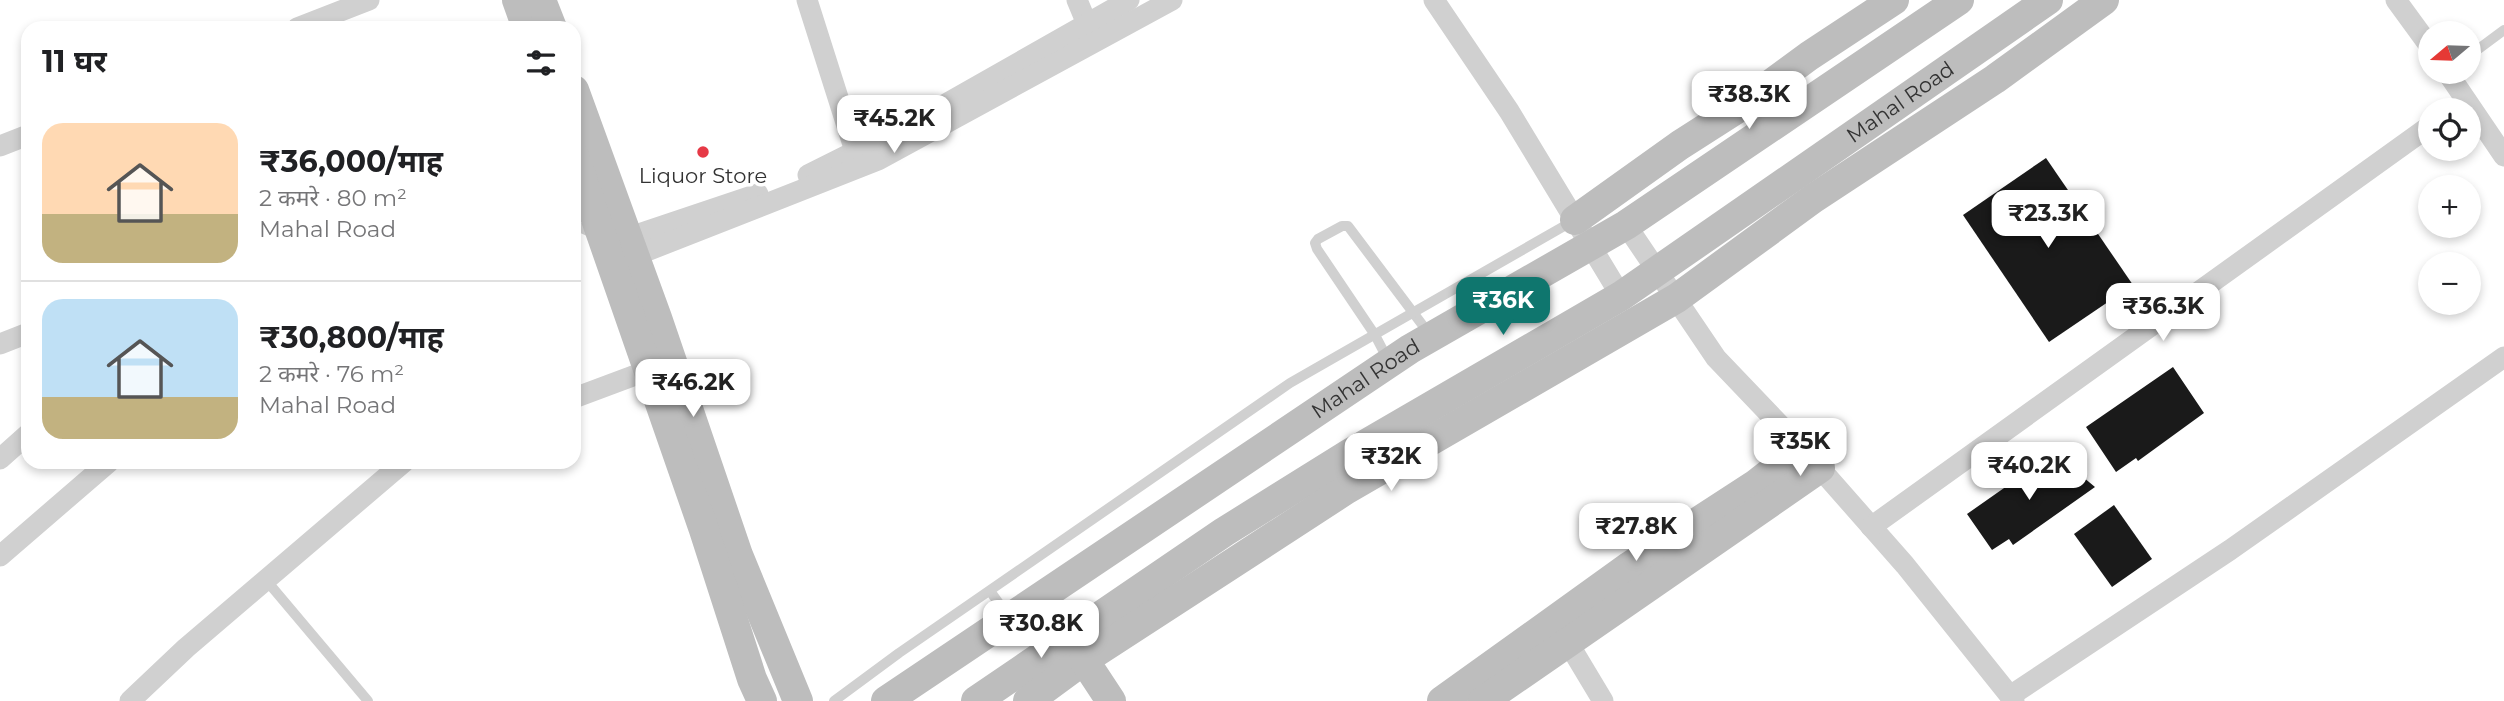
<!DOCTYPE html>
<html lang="hi">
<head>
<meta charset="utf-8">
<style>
  :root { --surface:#fff; --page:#f6f6f6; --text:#202124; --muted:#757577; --line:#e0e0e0; --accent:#0f766e }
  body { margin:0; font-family:Montserrat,"Noto Sans Devanagari",sans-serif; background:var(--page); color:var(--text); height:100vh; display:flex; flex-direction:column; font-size:26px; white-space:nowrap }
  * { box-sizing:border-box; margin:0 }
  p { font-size:23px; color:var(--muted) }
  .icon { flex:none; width:38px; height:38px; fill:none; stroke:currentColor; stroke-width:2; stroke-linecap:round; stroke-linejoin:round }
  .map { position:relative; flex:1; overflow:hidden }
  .side { position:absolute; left:21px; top:21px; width:560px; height:448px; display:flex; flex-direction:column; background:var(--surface); border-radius:21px; box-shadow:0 4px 10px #0003 }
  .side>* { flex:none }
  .needle { width:46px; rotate:251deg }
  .buttons { position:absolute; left:2418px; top:21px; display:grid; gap:14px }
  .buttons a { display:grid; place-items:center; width:63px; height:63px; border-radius:50%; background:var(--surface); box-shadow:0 4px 10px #0003; font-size:35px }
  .price { position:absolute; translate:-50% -60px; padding:0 16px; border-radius:14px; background:#fff; color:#222; font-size:23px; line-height:46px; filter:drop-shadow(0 2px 4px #0008) }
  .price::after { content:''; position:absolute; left:50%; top:42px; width:21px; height:16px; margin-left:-10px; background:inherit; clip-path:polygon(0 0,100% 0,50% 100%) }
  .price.current { background:var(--accent); color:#fff }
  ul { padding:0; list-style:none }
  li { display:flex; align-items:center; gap:21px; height:175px; padding:0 21px }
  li+li { border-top:2px solid var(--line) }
  li span { display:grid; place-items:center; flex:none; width:196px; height:140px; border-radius:21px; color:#555 }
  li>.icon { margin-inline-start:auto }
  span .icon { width:84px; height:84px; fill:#fffc; stroke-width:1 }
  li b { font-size:30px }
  h2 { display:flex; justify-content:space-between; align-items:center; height:84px; padding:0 21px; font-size:30px }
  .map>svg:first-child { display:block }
  .building { fill:#1a1a1a }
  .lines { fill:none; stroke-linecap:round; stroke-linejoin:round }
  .lane { stroke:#d0d0d0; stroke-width:10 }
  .street { stroke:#d0d0d0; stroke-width:21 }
  .secondary { stroke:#bdbdbd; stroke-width:30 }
  .poi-dot { fill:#e63946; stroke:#fff; stroke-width:2.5 }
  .labels { text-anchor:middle; stroke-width:7; stroke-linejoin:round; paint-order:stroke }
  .street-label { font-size:21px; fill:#333; stroke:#fff }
  .poi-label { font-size:21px; fill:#333; stroke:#fff }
</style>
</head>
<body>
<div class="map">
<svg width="2504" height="701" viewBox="0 0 2504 701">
  <rect width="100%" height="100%" fill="#fff"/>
  <g class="building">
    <path d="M 2046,158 L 2133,285 L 2049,342 L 1963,215 Z"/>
    <path d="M 2173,367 L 2204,413 L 2138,461 L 2136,458 L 2116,472 L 2086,427 Z"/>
    <path d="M 2054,453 L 2095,487 L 2013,545 L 2009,539 L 1992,550 L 1967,514 Z"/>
    <path d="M 2114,505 L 2152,559 L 2112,587 L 2074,534 Z"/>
  </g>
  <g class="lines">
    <g class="lane">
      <path d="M 2469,56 L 2504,30"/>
      <path d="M 574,225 L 595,234"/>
      <path d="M 1388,360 L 1375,335 L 1317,249 L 1315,243 L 1318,239 L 1342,226 L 1348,226 L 1430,335"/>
      <path d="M 266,580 L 368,701"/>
      <path d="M 990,591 L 1008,616"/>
      <path d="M 834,701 L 899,653 L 1290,383 L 1573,221"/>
    </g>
    <g class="street">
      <path d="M 807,0 L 855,151"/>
      <path d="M 1077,0 L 1087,24"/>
      <path d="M 1434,0 L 1509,111 L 1621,296"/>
      <path d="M 2396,0 L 2431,48"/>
      <path d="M 297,28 L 369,0"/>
      <path d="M 2447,72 L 2504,156"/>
      <path d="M 0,146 L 28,135"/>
      <path d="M 808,175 L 916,121 L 1129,0"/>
      <path d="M 1626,225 L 1716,358 L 1802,448 L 1905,565 L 2014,701"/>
      <path d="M 627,238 L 758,194"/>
      <path d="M 634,256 L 878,160 L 1172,0"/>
      <path d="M 0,344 L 28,333"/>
      <path d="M 574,398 L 649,370"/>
      <path d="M 0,459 L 28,434"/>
      <path d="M 1871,527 L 2431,125"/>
      <path d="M 0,556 L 109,462"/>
      <path d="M 1567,641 L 1603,701"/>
      <path d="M 2010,696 L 2230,550 L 2504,357"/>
      <path d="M 130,701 L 186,648 L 404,462"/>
    </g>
    <g class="secondary">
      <path d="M 517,0 L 527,28"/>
      <path d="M 541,0 L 552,28"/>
      <path d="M 574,90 L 657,318 L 738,555 L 798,701"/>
      <path d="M 574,156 L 703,527 L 752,679 L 762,701"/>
      <path d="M 1575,220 L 1680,145 L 1741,106 L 1809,56 L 1894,0"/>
      <path id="s1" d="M 886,701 L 1410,349 L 1626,225 L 1959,0"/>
      <path id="s2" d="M 976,701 L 1224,532 L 1349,454 L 1621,296 L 2048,0"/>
      <path d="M 1028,701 L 1084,660"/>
      <path d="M 1111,701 L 1084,660 L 1347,489 L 1677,298 L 1814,198 L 1995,79 L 2104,0"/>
      <path d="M 1442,701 L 1630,566 L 1756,484 L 1802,448"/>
      <path d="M 1483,701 L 1820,468"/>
    </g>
  </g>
  <circle class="poi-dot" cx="703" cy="152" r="7"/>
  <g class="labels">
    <g class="street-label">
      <text dy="7" stroke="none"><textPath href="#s2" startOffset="1102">Mahal Road</textPath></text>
      <text dy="7" stroke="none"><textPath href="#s1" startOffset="578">Mahal Road</textPath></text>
    </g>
    <g class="poi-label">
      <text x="703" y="183">Liquor Store</text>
    </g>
  </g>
</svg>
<div class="buttons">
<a><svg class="needle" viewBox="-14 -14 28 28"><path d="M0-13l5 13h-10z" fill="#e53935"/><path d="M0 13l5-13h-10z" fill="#757577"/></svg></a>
<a><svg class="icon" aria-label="locate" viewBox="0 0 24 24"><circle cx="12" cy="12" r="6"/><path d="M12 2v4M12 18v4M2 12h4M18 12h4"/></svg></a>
<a>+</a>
<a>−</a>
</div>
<b class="price" style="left:1749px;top:131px">₹38.3K</b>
<b class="price" style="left:894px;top:155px">₹45.2K</b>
<b class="price" style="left:2048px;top:250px">₹23.3K</b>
<b class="price current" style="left:1503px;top:337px">₹36K</b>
<b class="price" style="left:2163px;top:343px">₹36.3K</b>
<b class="price" style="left:693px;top:419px">₹46.2K</b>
<b class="price" style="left:1800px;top:478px">₹35K</b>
<b class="price" style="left:1391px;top:493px">₹32K</b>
<b class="price" style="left:2029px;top:502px">₹40.2K</b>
<b class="price" style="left:1636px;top:563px">₹27.8K</b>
<b class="price" style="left:1041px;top:660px">₹30.8K</b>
<section class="side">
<h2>11 घर<svg class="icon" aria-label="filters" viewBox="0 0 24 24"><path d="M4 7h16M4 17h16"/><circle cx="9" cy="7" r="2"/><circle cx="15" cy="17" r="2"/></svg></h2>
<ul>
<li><span style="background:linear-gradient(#ffd9b3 65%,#c2b280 0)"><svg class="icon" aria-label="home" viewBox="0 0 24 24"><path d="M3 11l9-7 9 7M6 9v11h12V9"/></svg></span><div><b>₹36,000/माह</b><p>2 कमरे · 80 m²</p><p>Mahal Road</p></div></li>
<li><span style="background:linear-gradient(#bfe0f5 70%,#c2b280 0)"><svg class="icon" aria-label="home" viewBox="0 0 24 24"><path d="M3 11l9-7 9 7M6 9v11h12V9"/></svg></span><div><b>₹30,800/माह</b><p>2 कमरे · 76 m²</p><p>Mahal Road</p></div></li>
</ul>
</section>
</div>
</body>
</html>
